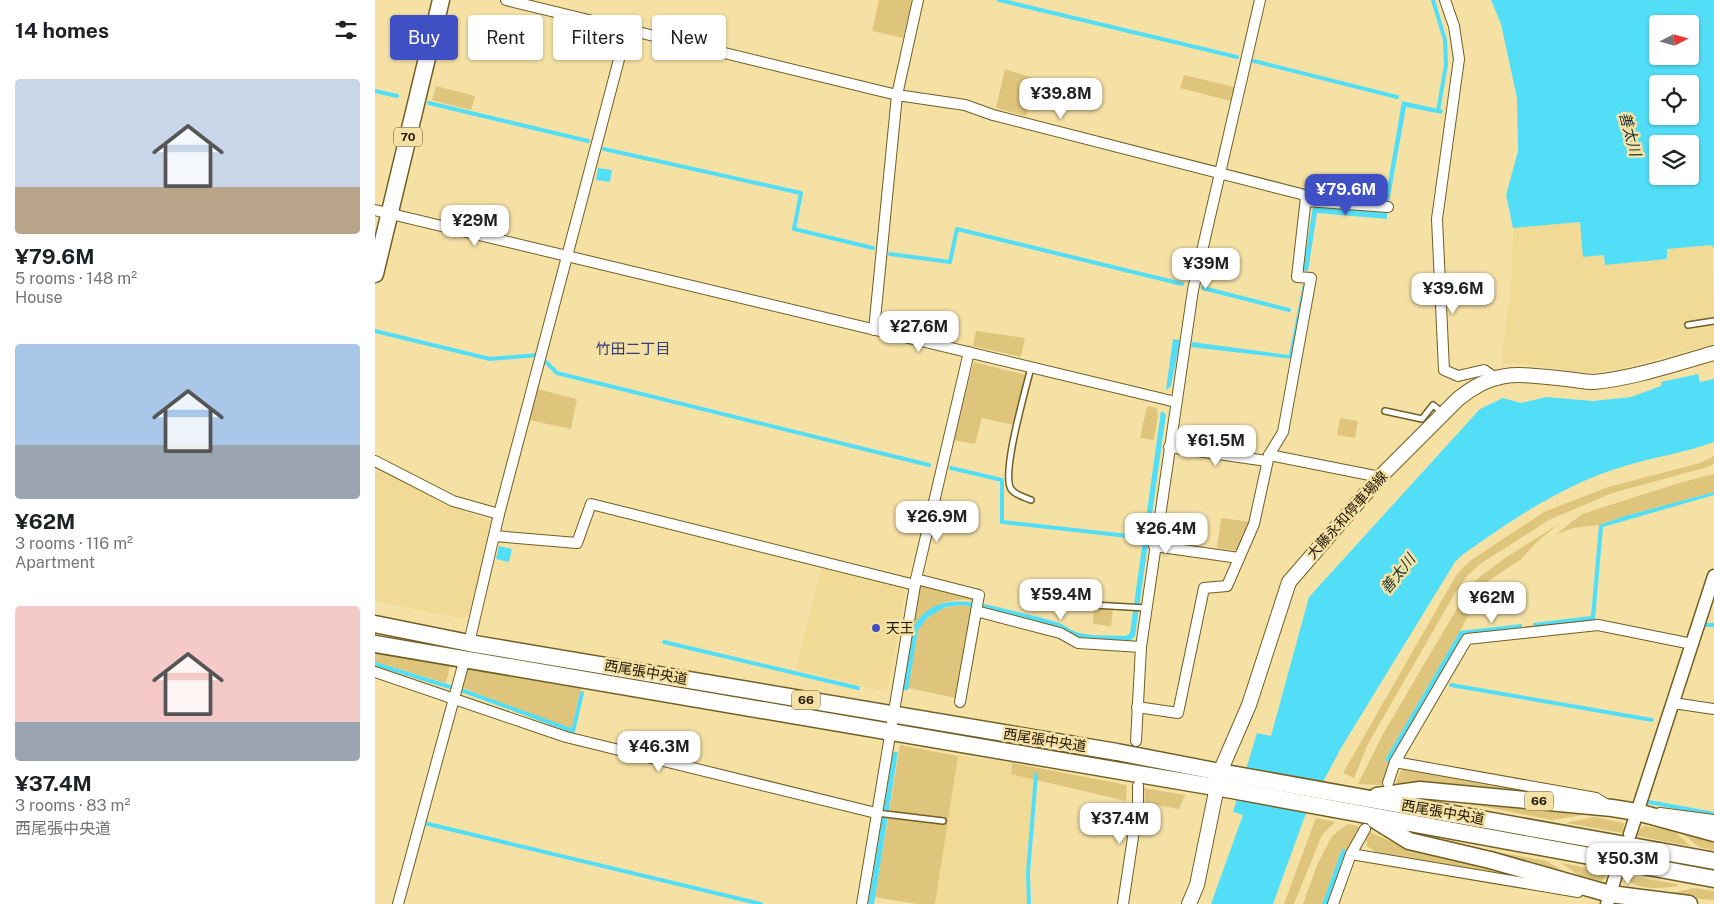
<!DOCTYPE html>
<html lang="en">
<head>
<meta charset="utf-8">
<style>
  :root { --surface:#fff; --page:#f6f6f6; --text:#202124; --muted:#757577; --accent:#3f50c4 }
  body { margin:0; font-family:"Public Sans","Noto Sans JP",sans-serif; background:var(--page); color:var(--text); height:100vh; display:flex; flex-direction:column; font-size:19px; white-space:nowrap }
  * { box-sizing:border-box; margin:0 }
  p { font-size:16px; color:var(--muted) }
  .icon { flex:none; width:28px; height:28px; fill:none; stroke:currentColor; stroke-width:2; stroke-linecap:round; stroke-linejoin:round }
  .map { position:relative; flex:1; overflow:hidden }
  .drawer { display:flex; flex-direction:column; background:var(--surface); width:375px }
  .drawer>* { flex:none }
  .guide { position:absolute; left:15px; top:15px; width:475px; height:45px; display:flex; gap:10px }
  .needle { width:32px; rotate:84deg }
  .fabs { position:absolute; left:1274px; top:15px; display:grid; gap:10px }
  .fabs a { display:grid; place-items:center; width:50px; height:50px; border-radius:5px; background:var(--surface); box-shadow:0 1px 4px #0004; font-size:25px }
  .price { position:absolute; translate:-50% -42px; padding:0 11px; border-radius:10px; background:#fff; color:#222; font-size:16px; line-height:32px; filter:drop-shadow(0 1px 2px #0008) }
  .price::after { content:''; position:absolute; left:50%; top:30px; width:15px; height:11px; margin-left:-8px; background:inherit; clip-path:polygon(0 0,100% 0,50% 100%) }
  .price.active { background:var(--accent); color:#fff }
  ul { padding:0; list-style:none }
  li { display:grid; align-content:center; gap:10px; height:265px; padding:0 15px }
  li span { display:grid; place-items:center; height:155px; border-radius:5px; color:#555 }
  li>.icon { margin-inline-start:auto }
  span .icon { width:90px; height:90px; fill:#fffc; stroke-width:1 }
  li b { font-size:21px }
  h2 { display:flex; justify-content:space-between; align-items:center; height:60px; padding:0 15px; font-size:21px }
  .pill { padding:0 18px; border-radius:5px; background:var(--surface); box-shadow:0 1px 4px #0004; font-size:18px; line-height:45px }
  .pill.active { background:var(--accent); color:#fff }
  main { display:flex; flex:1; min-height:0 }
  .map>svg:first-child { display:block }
  .built { fill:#f1da95 }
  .green { fill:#dec57b }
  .water { fill:#53def7; fill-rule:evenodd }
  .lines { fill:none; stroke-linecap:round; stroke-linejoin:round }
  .stream { stroke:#53def7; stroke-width:4 }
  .service-casing { stroke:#715e23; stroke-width:8 }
  .minor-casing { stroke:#715e23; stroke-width:12 }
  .tertiary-casing { stroke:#715e23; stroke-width:15 }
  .secondary-casing { stroke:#715e23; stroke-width:16 }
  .primary-casing { stroke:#715e23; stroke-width:19 }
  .service { stroke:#fff; stroke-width:5 }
  .minor { stroke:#fff; stroke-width:10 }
  .tertiary { stroke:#fff; stroke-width:12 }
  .secondary { stroke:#fff; stroke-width:14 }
  .primary { stroke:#fff; stroke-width:16 }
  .poi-dot { fill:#3f50c4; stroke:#f6e1a5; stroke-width:2 }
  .labels { text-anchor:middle; stroke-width:5; stroke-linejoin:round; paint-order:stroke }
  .shield { fill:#f6e1a5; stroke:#5e5232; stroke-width:1 }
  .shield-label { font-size:12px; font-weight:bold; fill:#1d1500 }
  .street-label { font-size:14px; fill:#1d1500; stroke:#f6e1a5 }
  .poi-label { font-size:14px; fill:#1d1500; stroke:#f6e1a5; text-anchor:start }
  .water-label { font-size:15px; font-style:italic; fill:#133136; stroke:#f6e1a5 }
  .neighbourhood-label { font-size:15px; fill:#2f3c76; stroke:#f6e1a5 }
</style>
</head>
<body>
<main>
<section class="drawer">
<h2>14 homes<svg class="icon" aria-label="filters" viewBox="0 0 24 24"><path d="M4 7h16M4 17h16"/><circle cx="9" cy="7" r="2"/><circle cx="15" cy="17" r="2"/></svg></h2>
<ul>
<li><span style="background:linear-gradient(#c9d6e8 70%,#b9a48a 0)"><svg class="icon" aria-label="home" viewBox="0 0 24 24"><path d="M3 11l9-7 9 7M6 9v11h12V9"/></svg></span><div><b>¥79.6M</b><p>5 rooms · 148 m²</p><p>House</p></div></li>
<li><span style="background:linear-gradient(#a9c7e8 65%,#9aa5b1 0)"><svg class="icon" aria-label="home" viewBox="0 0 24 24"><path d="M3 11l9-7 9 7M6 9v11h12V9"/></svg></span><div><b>¥62M</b><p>3 rooms · 116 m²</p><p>Apartment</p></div></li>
<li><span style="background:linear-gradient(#f6c9c9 75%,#9aa5b1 0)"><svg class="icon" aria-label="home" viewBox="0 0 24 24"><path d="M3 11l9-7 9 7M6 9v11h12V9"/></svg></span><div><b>¥37.4M</b><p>3 rooms · 83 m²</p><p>西尾張中央道</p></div></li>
</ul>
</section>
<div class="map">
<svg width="1339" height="904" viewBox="0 0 1339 904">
  <rect width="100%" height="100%" fill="#f6e1a5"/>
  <g class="built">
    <path d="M 1205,222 L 1229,254 L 1230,265 L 1292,259 L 1291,249 L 1337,244 L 1339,344 L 1244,369 L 1220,372 L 1202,372 L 1139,363 L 1126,366 L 1137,277 L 1138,228 Z"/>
    <path d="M 0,468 L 79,508 L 118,522 L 97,612 L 88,619 L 0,601 Z"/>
    <path d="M 446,568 L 531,588 L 512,692 L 421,669 Z"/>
    <path d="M 583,756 L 637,763 L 636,774 L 659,778 L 652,873 L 653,904 L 560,904 Z"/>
  </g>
  <g class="green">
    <path d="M 504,0 L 537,0 L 528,38 L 497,31 Z"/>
    <path d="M 630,69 L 661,79 L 651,116 L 621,108 Z"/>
    <path d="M 809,75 L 859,87 L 856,101 L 805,88 Z"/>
    <path d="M 61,86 L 100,96 L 96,110 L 57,100 Z"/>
    <path d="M 601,331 L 650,338 L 646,357 L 598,346 Z"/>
    <path d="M 599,362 L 651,375 L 639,425 L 607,418 L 600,444 L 578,440 Z"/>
    <path d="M 162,389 L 202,399 L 196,429 L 154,420 Z"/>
    <path d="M 772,406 L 782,408 L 783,416 L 779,440 L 765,438 Z"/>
    <path d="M 965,418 L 983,421 L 980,438 L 962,435 Z"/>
    <path d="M 1339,456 L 1339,464 L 1329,468 L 1237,493 L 1174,520 L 1105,564 L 1093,575 L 1080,593 L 993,744 L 979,778 L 968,773 L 1082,574 L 1096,560 L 1169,512 L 1233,487 L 1325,463 Z"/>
    <path d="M 1339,474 L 1339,492 L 1250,516 L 1224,525 L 1198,528 L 1180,535 L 1207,514 L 1304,483 Z"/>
    <path d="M 846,518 L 877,522 L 865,551 L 842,548 Z"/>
    <path d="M 1184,524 L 1164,540 L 1145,560 L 1110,583 L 1085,631 L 1010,760 L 1014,763 L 1006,785 L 983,784 L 1008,734 L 1097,583 L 1130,558 Z"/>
    <path d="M 547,584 L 598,597 L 598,601 C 576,596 548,608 538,628 L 536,627 L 543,588 Z"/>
    <path d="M 589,605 L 597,607 L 581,698 L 533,688 L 543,631 C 552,613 569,606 589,605 Z"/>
    <path d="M 719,607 L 738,609 L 736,626 L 718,624 Z"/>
    <path d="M 0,653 L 75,666 L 71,683 L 0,662 Z"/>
    <path d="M 92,668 L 206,688 L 196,732 L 84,686 Z"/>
    <path d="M 525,745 L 583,756 L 560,904 L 542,904 L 500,897 Z"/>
    <path d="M 637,763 L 752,785 L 751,801 L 636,774 Z"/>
    <path d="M 1030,768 L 1184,797 L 1088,792 L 1021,783 L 1026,770 Z"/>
    <path d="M 769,788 L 810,795 L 804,809 L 770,803 Z"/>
    <path d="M 1047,795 L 1219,813 L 1178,820 Z"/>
    <path d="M 1219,817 L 1249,823 L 1248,833 L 1191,823 Z"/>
    <path d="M 941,818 L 960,822 L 947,835 L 919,904 L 909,904 Z"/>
    <path d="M 973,824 L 986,827 L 972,850 L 967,849 L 947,904 L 928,904 L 943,863 L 957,836 Z"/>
    <path d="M 1270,826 L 1299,831 L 1315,846 L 1262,836 L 1266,828 Z"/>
    <path d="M 1298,826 L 1339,838 L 1339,850 L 1324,847 Z"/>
    <path d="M 995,832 L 1019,843 L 1109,863 L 1166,882 L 1005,855 L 992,846 L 991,839 Z"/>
    <path d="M 1084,845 L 1172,861 L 1202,880 Z"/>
    <path d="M 1186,863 L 1235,872 L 1227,881 L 1205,876 Z"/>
    <path d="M 1252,876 L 1303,884 L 1303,886 C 1290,888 1257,892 1252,876 Z"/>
    <path d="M 1319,888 L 1339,891 L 1339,900 L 1283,896 Z"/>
  </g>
  <g class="water">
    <path d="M 1116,0 L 1339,0 L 1339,249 L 1337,245 L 1292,249 L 1292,259 L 1230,265 L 1229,255 L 1208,257 L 1205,222 L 1138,228 L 1131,195 L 1143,151 L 1142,98 L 1126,24 ZM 1282,24 L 1315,24 L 1315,56 L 1282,56 ZM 1282,84 L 1315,84 L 1315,116 L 1282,116 ZM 1282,144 L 1315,144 L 1315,176 L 1282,176 Z"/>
    <path d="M 1027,101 L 1068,110 L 1067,114 L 1031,107 L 1014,202 L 1010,201 Z"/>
    <path d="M 223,168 L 237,170 L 235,182 L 221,180 Z"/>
    <path d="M 938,206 L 1012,213 L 1012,219 L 942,213 L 933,271 L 928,270 Z"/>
    <path d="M 928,284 L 931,284 L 918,359 L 816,347 L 817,342 L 914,355 Z"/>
    <path d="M 798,339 L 805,340 L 804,346 L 796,386 L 791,390 Z"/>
    <path d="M 1323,374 L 1325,382 L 1339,379 L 1339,442 C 1309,453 1280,457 1250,466 C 1189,484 1138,519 1087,555 L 1080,562 L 966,748 L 930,816 L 898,904 L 836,904 L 868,815 L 858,812 L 882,733 L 896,736 L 934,597 L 1105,409 L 1128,398 L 1146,403 L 1171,397 L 1218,401 L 1256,397 L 1286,386 L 1286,382 Z"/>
    <path d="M 786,411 L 791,414 L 760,636 L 755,641 L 701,637 L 677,626 L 589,605 L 571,607 L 553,617 L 543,630 L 533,690 L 527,690 L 538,628 C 559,588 605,603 639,611 C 654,615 670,618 684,623 C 690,625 695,630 701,632 C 716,637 736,635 751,636 L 755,633 Z"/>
    <path d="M 1339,492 L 1339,495 L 1228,527 L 1220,620 L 1159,628 L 1158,623 L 1216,616 L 1224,525 L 1250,516 Z"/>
    <path d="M 124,546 L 137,549 L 134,562 L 121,559 Z"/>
    <path d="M 1147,624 L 1147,629 L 1088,635 L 1014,763 L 1010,760 L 1085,631 Z"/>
    <path d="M 518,752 L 523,752 L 499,904 L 493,904 Z"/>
    <path d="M 967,849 L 972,850 L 952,904 L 947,904 Z"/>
  </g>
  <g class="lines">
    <g class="stream">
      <path d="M 624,0 L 862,57"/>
      <path d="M 1058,0 L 1070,40 L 1071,65 L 1063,111"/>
      <path d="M 879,61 L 1022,97"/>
      <path d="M 0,91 L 22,96"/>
      <path d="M 54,103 L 213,141"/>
      <path d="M 229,149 L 426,193 L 419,229 L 498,248"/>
      <path d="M 515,254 L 575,262 L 582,229 L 807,284"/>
      <path d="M 828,288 L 914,310"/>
      <path d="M 0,331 L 115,359 L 163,355"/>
      <path d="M 171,362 L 182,373 L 554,465"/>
      <path d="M 576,468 L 627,480 L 627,522 L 762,537"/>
      <path d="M 1331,625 L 1339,625"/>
      <path d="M 289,642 L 483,688"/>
      <path d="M 0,664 L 75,687"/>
      <path d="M 1076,685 L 1277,720"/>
      <path d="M 86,690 L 198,731 L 207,693"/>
      <path d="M 1274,802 L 1339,814"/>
      <path d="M 49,823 L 386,904"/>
      <path d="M 654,904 L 653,873 L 661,775"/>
    </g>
    <defs>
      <g id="service">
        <path d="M 1313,325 L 1339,321"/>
        <path d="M 1010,411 L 1047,419 L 1058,405 L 1068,413"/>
        <path d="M 656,500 C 649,497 640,495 636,489 C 626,473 651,389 656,367"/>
        <path d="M 718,605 L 771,608"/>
        <path d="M 502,813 L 568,821"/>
      </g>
      <g id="minor">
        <path d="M 131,0 L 522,95 L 590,105 L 618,115 L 926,194 L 931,197 L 922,277 L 936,278 L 908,432 L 894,455 L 879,524 L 852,586 L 829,588 L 803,713 L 762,707"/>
        <path d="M 1070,0 L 1079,26 L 1084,59 L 1062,219 L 1069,370 L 1083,376 L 1109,370 L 1119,377"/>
        <path d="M 931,201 L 1013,207"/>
        <path d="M 0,210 L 801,402"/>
        <path d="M 499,330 L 522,95 L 543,0"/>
        <path d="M 794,447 L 892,461"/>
        <path d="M 894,455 L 1005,477"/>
        <path d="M 0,461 L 78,501 L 124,514"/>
        <path d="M 119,536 L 202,543 L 216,504 L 540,585"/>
        <path d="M 779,546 L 864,558"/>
        <path d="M 541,579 L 604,595 L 585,702"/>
        <path d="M 601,611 L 685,633 L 703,643 L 766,647"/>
        <path d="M 94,643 L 124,514 L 252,29"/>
        <path d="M 0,672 L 191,737 L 501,813"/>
        <path d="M 1298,703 L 1339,709"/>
        <path d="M 761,741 L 766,647 L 818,290 L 885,0"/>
        <path d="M 1020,762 L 1221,798 L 1232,805"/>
        <path d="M 1013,783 L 1020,762 L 1092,639 L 1223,625 L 1317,644"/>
        <path d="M 1285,813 L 1339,820"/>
        <path d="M 976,854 L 990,829"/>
        <path d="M 23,904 L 90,658"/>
        <path d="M 487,904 L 541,579 L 594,352"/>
        <path d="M 748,904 L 763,804 L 763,786"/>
        <path d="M 958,904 L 976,854 L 1203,892"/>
      </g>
      <g id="tertiary">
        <path d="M 1255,834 L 1339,576"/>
        <path d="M 1232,904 L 1241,874"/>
      </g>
      <path id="secondary" d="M 814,904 L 822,885 L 845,772 L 874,705 L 914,582 L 1005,477 L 1083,399 C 1122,367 1146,375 1192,379 C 1201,380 1210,382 1219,382 C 1260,378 1300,364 1339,353"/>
      <g id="primary">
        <path d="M 0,274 L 66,0"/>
        <path d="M 0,624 L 94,643 L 742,752 L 845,772 L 1339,861"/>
        <path d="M 0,644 L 857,790 L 1339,879"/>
        <path d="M 1002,796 L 1045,790 L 1237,808 L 1262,812 L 1339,833"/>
        <path d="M 1000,820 L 1034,841 L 1115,860 L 1235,894 L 1314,904"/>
      </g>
    </defs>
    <use href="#service" class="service-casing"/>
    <use href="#minor" class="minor-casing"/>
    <use href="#tertiary" class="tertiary-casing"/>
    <use href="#secondary" class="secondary-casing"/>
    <use href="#primary" class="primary-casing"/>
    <use href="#service" class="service"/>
    <use href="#minor" class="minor"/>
    <use href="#tertiary" class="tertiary"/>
    <use href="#secondary" class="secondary"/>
    <use href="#primary" class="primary"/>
  </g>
  <circle class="poi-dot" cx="501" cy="628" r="5"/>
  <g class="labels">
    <g class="shield">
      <rect x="19" y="127.5" width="28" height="19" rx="4"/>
      <rect x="417" y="690.5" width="28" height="19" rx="4"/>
      <rect x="1150" y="791.5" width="28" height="19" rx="4"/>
    </g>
    <g class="shield-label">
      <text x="33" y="141">70</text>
      <text x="431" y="704">66</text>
      <text x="1164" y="805">66</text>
    </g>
    <g class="street-label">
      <text transform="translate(972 515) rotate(-48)" y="5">大藤永和停車場線</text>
      <text transform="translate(271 672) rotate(10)" y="5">西尾張中央道</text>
      <text transform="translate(670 740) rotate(9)" y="5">西尾張中央道</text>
      <text transform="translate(1068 812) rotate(10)" y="5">西尾張中央道</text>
    </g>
    <g class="poi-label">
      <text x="511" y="633">天王</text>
    </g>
    <g class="water-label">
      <text transform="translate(1255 134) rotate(75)" y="5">善太川</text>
      <text transform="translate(1023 574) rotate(-51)" y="5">善太川</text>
    </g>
    <g class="neighbourhood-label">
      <text x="258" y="354">竹田二丁目</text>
    </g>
  </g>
</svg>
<div class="fabs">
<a><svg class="needle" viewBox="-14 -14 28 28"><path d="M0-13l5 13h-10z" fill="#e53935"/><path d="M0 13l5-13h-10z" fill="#757577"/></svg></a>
<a><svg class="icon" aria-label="locate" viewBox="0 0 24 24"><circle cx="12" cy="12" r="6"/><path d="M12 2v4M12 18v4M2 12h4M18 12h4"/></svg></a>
<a><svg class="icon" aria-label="layers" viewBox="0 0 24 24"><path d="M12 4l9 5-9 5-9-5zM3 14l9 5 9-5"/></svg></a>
</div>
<b class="price" style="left:686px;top:120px">¥39.8M</b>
<b class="price active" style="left:971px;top:216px">¥79.6M</b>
<b class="price" style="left:100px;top:247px">¥29M</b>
<b class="price" style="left:831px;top:290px">¥39M</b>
<b class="price" style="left:1078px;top:315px">¥39.6M</b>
<b class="price" style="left:544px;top:353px">¥27.6M</b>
<b class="price" style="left:841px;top:467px">¥61.5M</b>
<b class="price" style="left:562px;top:543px">¥26.9M</b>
<b class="price" style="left:791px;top:555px">¥26.4M</b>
<b class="price" style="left:686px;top:621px">¥59.4M</b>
<b class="price" style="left:1117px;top:624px">¥62M</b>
<b class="price" style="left:284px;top:773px">¥46.3M</b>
<b class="price" style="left:745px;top:845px">¥37.4M</b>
<b class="price" style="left:1253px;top:885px">¥50.3M</b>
<div class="guide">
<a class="pill active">Buy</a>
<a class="pill">Rent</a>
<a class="pill">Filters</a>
<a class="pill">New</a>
</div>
</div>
</main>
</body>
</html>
